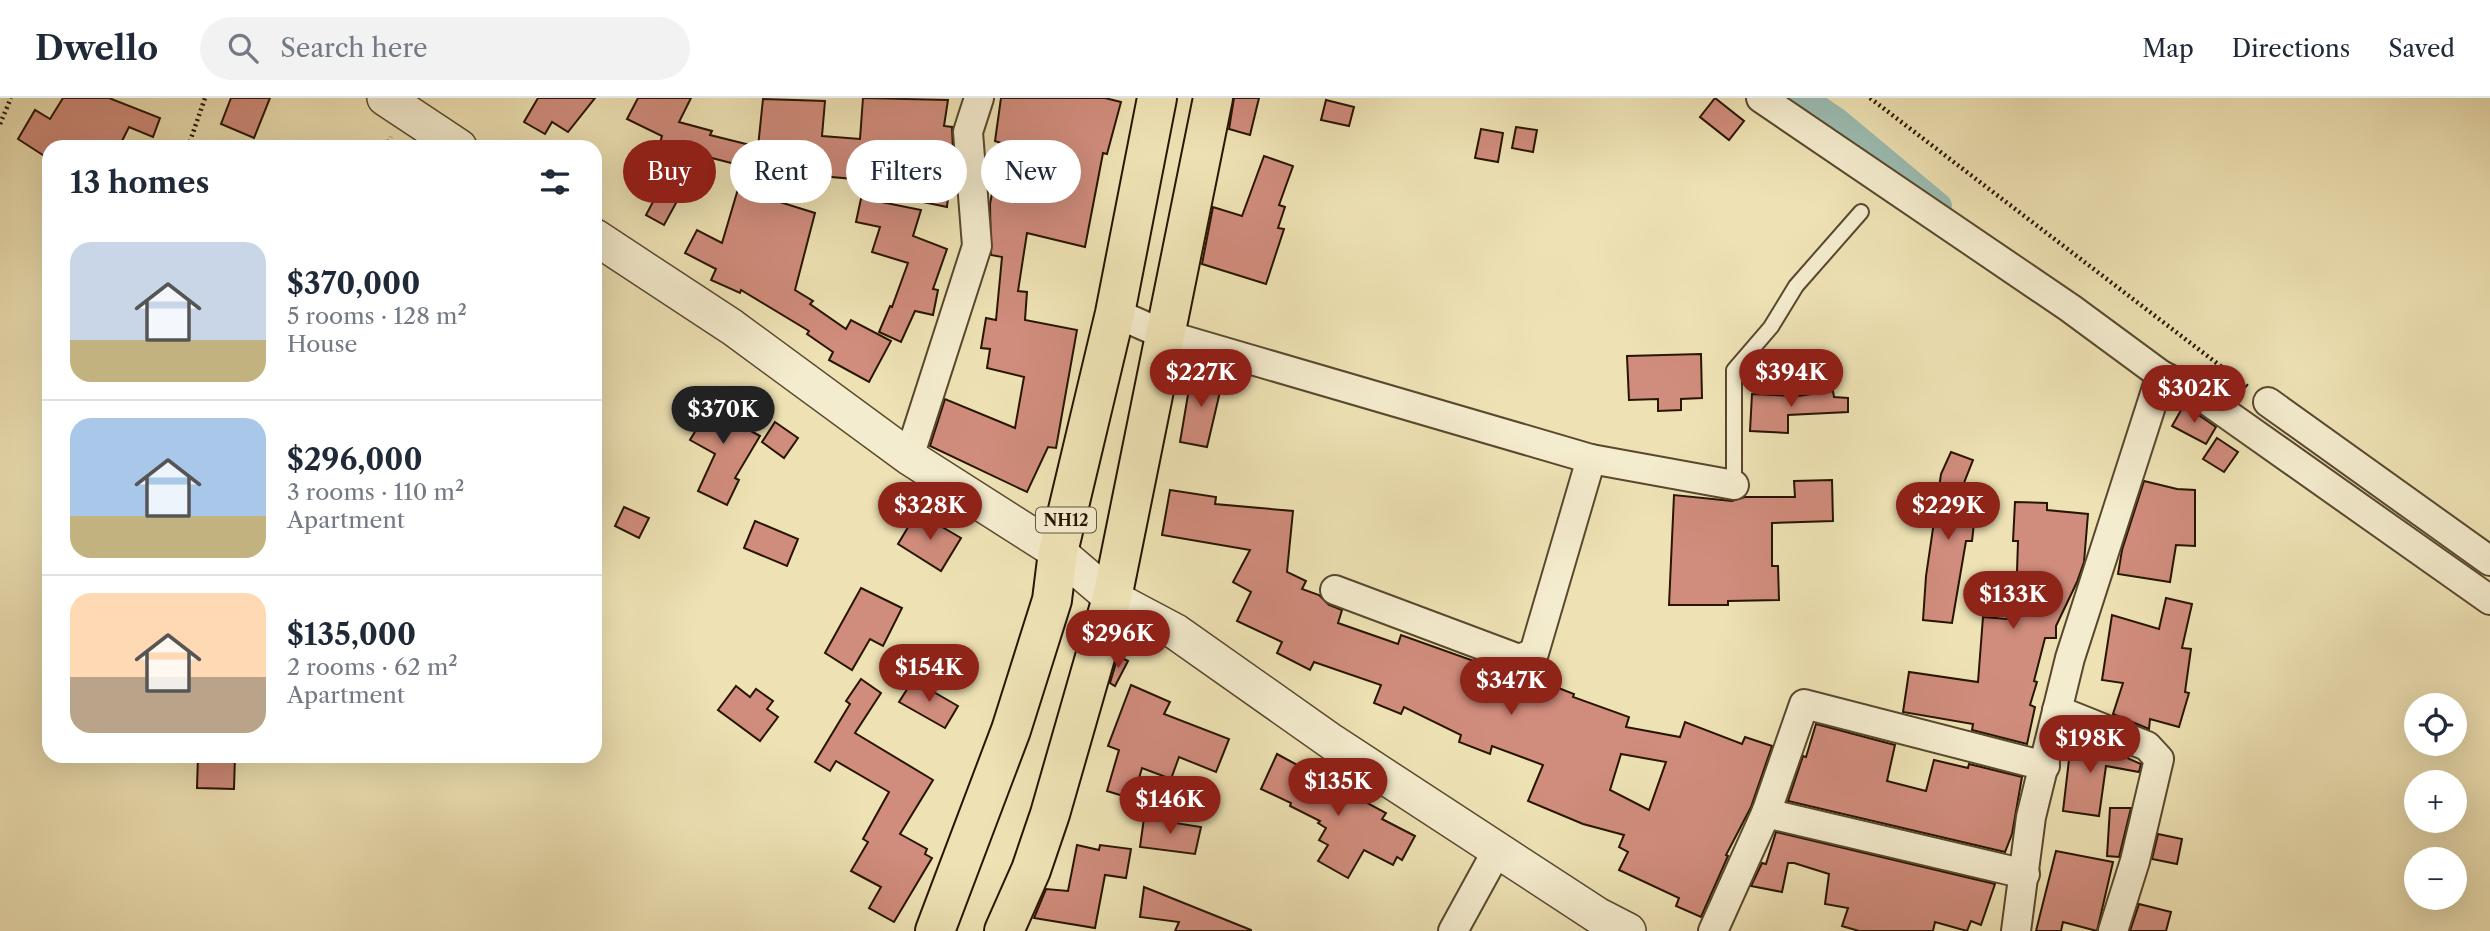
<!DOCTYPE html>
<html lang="en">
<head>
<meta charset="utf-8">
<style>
  :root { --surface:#fff; --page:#f2f2f3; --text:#1f2937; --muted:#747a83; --line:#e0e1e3; --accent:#8f2418 }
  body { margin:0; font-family:"Libre Caslon Text",serif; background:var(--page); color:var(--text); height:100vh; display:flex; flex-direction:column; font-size:26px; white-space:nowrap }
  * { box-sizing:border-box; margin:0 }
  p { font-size:23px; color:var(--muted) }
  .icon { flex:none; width:38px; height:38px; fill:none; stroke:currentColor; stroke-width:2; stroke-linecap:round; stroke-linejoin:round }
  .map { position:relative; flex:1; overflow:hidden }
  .side { position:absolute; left:42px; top:42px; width:560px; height:623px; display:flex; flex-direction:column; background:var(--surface); border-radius:21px; box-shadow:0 7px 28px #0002 }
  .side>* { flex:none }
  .hud { position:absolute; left:623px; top:42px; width:665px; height:63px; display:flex; gap:14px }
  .fabs { position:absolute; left:2404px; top:595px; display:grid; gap:14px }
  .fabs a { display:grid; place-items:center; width:63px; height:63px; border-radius:50%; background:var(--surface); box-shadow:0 7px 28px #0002; font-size:35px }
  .price { position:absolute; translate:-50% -60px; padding:0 16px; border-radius:24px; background:var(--accent); color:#fff; font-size:23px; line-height:46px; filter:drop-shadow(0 2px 4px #0008) }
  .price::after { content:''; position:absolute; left:50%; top:42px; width:21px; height:16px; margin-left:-10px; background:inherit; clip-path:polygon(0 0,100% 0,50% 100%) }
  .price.current { background:#222; color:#fff }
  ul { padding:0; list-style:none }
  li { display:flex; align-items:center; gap:21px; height:175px; padding:0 28px }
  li+li { border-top:2px solid var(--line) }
  li span { display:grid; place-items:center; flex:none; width:196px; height:140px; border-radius:21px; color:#555 }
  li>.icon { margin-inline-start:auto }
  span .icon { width:84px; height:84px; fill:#fffc; stroke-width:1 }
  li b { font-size:30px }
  h2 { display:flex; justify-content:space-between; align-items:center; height:84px; padding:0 28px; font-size:30px }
  .chip { padding:0 24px; border-radius:32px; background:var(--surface); box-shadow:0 7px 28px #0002; font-size:24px; line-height:63px }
  .chip.current { background:var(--accent); color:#fff }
  header { display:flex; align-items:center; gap:42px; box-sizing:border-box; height:98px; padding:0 35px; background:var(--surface); border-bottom:2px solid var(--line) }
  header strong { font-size:33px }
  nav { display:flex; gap:38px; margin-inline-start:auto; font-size:24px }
  .search { width:490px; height:63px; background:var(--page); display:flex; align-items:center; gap:18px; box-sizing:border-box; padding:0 24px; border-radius:38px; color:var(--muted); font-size:26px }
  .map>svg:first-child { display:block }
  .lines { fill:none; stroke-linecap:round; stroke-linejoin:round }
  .canal { stroke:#9bbdb3; stroke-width:26 }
  .building { fill:#d08c7c; stroke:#271502; stroke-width:2; fill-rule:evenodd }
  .service-casing { stroke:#59482e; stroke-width:18 }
  .minor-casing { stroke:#59482e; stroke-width:32 }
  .tertiary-casing { stroke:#59482e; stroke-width:38 }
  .trunk-casing { stroke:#271502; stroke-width:42 }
  .path { stroke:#271502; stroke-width:4.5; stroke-dasharray:2 3.5; stroke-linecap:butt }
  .service { stroke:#f4ecce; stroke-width:14 }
  .minor { stroke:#f4ecce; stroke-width:28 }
  .tertiary { stroke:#f4ecce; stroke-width:35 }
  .trunk { stroke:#eee2b4; stroke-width:38 }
  .labels { text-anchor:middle; stroke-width:7; stroke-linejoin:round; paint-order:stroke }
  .shield { fill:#f4ecce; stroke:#64563f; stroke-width:2 }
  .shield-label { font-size:16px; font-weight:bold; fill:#271502 }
</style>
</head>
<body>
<header>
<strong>Dwello</strong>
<div class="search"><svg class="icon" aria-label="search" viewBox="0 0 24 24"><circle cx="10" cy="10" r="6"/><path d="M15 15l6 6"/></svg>Search here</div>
<nav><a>Map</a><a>Directions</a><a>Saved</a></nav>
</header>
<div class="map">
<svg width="2490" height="833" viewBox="0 0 2490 833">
  <rect width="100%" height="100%" fill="#eee2b4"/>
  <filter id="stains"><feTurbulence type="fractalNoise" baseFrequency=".00286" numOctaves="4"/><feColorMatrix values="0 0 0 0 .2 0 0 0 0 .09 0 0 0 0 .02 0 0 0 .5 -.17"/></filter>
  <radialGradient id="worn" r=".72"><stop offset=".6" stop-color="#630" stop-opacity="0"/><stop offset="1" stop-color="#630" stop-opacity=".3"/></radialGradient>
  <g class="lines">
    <path class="canal" d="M 1803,0 L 1836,22 L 1939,108"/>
  </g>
  <g class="building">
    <path d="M 63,0 L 109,0 L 160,20 L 153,39 L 129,29 L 119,49 L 49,49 L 49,61 L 18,41 L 35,12 L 50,21 Z"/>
    <path d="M 231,0 L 270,0 L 254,40 L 221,26 Z"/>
    <path d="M 538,0 L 595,0 L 568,34 L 552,24 L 545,36 L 524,24 Z"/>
    <path d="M 638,0 L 691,0 L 679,24 L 712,33 L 710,37 L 758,49 L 763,1 L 825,3 L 822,38 L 860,41 L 863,0 L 948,2 L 944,28 L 952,29 L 953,53 L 947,109 L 918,103 L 927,65 L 884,59 L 881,104 L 921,112 L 913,138 L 947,151 L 933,191 L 938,192 L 933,217 L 915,213 L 901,244 L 879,234 L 890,208 L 892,209 L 908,165 L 872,154 L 880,129 L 856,124 L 865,82 L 738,71 L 739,67 L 704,58 L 701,68 L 690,67 L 687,85 L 664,127 L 646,117 L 666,79 L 651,74 L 662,38 L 627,21 Z"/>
    <path d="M 1001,0 L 1105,0 L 1121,4 L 1107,56 L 1103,55 L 1085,149 L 1027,135 L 1018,193 L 1027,194 L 1025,222 L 1077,232 L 1056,350 L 1048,349 L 1027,394 L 930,348 L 945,301 L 1015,330 L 1024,279 L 987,270 L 990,251 L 981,250 L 986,220 L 996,222 L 1002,159 L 991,157 L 990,106 L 1001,45 L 995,43 Z"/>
    <path d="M 1234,0 L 1259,0 L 1250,37 L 1229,31 Z"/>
    <path d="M 1715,0 L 1744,23 L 1729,42 L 1700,19 Z"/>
    <path d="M 1326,2 L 1354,9 L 1349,28 L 1321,22 Z"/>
    <path d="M 1516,29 L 1537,32 L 1533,54 L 1512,50 Z"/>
    <path d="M 1481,31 L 1503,35 L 1498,64 L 1475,60 Z"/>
    <path d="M 1264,58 L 1293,68 L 1279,107 L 1285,109 L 1278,130 L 1284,131 L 1266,186 L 1202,166 L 1213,109 L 1242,118 Z"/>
    <path d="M 738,91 L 815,115 L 795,192 L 813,203 L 810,206 L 846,231 L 851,222 L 891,243 L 869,284 L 829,262 L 833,254 L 807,236 L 809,233 L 741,192 L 740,195 L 711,182 L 716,171 L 685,155 L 697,132 L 722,145 Z"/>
    <path d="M 1701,256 L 1702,300 L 1681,301 L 1681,312 L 1658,313 L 1658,301 L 1629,302 L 1627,258 Z"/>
    <path d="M 1192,273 L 1223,281 L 1207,349 L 1180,344 Z"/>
    <path d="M 717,289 L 739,301 L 729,321 L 760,338 L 735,380 L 739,382 L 727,407 L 698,393 L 715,356 L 690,342 L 707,314 L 704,313 Z"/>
    <path d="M 1833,293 L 1834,299 L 1848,300 L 1848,314 L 1788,317 L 1788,335 L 1750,333 L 1752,296 L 1798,298 Z"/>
    <path d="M 2184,307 L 2216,329 L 2206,346 L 2172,328 Z"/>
    <path d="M 775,324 L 798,340 L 784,360 L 762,344 Z"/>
    <path d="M 2217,340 L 2238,354 L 2224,374 L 2203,361 Z"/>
    <path d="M 1951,354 L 1973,362 L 1956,405 L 1976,407 L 1972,443 L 1966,443 L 1952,525 L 1923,522 L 1926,478 L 1941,376 Z"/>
    <path d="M 1832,382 L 1833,423 L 1772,425 L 1772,468 L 1778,468 L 1779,502 L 1728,503 L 1728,507 L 1669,507 L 1674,397 L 1732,403 L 1745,399 L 1795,399 L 1794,383 Z"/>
    <path d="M 2144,383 L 2177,391 L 2195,392 L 2195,448 L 2176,447 L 2170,484 L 2118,476 L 2122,452 Z"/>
    <path d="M 1170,392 L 1216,399 L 1215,406 L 1293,413 L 1287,474 L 1306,483 L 1302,491 L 1319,497 L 1329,507 L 1342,512 L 1338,525 L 1398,546 L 1401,537 L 1513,577 L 1533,580 L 1574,596 L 1573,599 L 1629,619 L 1626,629 L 1680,639 L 1685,624 L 1742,646 L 1745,639 L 1772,648 L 1751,709 L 1726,757 L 1728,758 L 1701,819 L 1676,808 L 1679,800 L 1619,772 L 1628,754 L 1619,749 L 1624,737 L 1583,726 L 1528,703 L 1543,667 L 1492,648 L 1490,656 L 1459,644 L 1461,637 L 1404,609 L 1401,616 L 1374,605 L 1381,587 L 1314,564 L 1310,572 L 1277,555 L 1282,544 L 1237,523 L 1251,494 L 1233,484 L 1250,452 L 1162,437 ZM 1621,656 L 1666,664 L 1649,712 L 1610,692 Z"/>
    <path d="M 2015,404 L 2047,405 L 2047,412 L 2088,416 L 2084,464 L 2077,484 L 2056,528 L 2056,540 L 2045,540 L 2034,583 L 2037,584 L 2030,607 L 2035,609 L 2027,646 L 1972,632 L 1973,626 L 1903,614 L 1909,574 L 1978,584 L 1983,519 L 2007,521 L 2017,474 L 2018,443 L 2013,443 Z"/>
    <path d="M 624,409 L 649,420 L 639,440 L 615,428 Z"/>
    <path d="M 920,416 L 961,440 L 941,473 L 898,446 L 913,421 L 916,423 Z"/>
    <path d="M 755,423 L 798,441 L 787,468 L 744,450 Z"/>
    <path d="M 861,490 L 902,510 L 883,548 L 870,541 L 852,572 L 825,555 Z"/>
    <path d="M 2166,500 L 2192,506 L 2182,550 L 2191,551 L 2185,594 L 2189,595 L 2179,629 L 2150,621 L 2149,631 L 2113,616 L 2123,585 L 2102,582 L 2112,517 L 2159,531 Z"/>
    <path d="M 1118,558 L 1128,563 L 1115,588 L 1110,585 Z"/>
    <path d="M 861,581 L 881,595 L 855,635 L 933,682 L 900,736 L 927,751 L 925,756 L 932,760 L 894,824 L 869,810 L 881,789 L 851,773 L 868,744 L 863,741 L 889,694 L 836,663 L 830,673 L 815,664 L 850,606 L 846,603 Z"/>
    <path d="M 913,582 L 958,608 L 945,630 L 899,604 Z"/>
    <path d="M 1131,587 L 1170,604 L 1164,616 L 1229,641 L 1216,674 L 1179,659 L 1171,681 L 1142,670 L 1133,701 L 1107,693 L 1119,652 L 1108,648 Z"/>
    <path d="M 736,588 L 750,599 L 756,591 L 773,603 L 767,611 L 778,619 L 760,643 L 718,612 Z"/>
    <path d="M 1816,626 L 1895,647 L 1887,683 L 1926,693 L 1934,662 L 1968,670 L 1969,666 L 2022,679 L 2012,736 L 2005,754 L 1788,703 L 1803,658 L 1806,659 Z"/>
    <path d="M 2072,636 L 2141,666 L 2139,674 L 2106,668 L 2099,718 L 2063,713 Z"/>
    <path d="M 1277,656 L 1386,715 L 1382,721 L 1415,738 L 1402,762 L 1397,759 L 1393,767 L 1364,752 L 1348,780 L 1318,763 L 1328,747 L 1319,742 L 1326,730 L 1318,725 L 1320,723 L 1290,708 L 1291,705 L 1261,691 Z"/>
    <path d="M 198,658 L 235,658 L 234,691 L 197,690 Z"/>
    <path d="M 2110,710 L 2131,710 L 2119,759 L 2107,758 Z"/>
    <path d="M 1144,720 L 1201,729 L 1195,756 L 1140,749 Z"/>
    <path d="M 1776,734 L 1995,786 L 1981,827 L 1971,823 L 1967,833 L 1935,824 L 1933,833 L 1859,833 L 1842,828 L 1848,810 L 1825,806 L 1829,776 L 1794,765 L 1788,765 L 1782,794 L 1751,788 L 1762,765 L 1766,766 Z"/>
    <path d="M 2158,736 L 2182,741 L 2177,766 L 2152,761 Z"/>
    <path d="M 1077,747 L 1099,752 L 1100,747 L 1131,751 L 1126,780 L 1105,777 L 1095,830 L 1034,820 L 1046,791 L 1068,793 Z"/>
    <path d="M 2056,753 L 2113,764 L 2097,833 L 2063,824 L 2061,833 L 2036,833 Z"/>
    <path d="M 1144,789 L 1251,832 L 1251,833 L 1175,833 L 1179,824 L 1140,819 Z"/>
    <path d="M 2139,806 L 2171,814 L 2166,833 L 2130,833 Z"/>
  </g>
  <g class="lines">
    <defs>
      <path id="service" d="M 1734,387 L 1734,272 L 1771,229 L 1796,188 L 1861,114"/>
      <g id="minor">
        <path d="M 1761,0 L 2070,210 L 2161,277 L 2194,293 L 2490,502"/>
        <path d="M 1115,215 L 1163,236 L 1591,361 L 1734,387"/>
        <path d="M 2268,304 L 2490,463"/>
        <path d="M 909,359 L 977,148 L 968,34 L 979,0"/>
        <path d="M 1335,492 L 1519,561 L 1534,555 L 1591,361"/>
        <path d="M 2057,612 L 2147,648 L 2159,661 L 2135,763 L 2113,833"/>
        <path d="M 1766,715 L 2025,776"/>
        <path d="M 1453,833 L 1498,751"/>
        <path d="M 1713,833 L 1766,715 L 1804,606 L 2045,668"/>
        <path d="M 2016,833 L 2031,719 L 2070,560 L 2161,277"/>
      </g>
      <g id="tertiary">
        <path d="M 385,0 L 459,49"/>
        <path d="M 595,139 L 732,229 L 909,359 L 1058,454 L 1112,500 L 1176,534 L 1332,644 L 1597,817 L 1628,833"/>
      </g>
      <g id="trunk">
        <path d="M 935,833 L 1011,632 L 1052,502 L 1058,454 L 1115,215 L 1157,0"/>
        <path d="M 1004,833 L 1031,772 L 1050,716 L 1112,500 L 1213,0"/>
      </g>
    </defs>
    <use href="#service" class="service-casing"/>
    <use href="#minor" class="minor-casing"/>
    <use href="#tertiary" class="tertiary-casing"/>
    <use href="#trunk" class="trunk-casing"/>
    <g class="path">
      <path d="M 1870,0 L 2248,289"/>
      <path d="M 0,26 L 11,0"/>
      <path d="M 188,49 L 205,0"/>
      <path d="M 386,49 L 391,39"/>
    </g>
    <use href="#service" class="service"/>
    <use href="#minor" class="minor"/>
    <use href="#tertiary" class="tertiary"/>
    <use href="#trunk" class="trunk"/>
  </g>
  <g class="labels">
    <rect class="shield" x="1036" y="409.5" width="60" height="25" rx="5"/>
    <g class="shield-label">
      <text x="1066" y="428">NH12</text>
    </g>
  </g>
  <rect width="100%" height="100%" filter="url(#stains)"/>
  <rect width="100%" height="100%" fill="url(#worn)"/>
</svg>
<div class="fabs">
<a><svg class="icon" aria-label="locate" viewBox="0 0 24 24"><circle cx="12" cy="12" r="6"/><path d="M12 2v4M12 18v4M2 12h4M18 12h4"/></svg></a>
<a>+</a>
<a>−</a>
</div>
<b class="price" style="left:1201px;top:311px">$227K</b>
<b class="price" style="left:1791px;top:311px">$394K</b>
<b class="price" style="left:2194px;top:327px">$302K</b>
<b class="price current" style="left:723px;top:348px">$370K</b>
<b class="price" style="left:930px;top:444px">$328K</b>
<b class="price" style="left:1948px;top:444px">$229K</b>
<b class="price" style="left:2013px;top:533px">$133K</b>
<b class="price" style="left:1118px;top:572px">$296K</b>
<b class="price" style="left:929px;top:606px">$154K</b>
<b class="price" style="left:1511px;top:619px">$347K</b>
<b class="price" style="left:2090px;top:677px">$198K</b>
<b class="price" style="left:1338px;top:720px">$135K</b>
<b class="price" style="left:1170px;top:738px">$146K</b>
<div class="hud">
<a class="chip current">Buy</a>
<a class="chip">Rent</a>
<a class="chip">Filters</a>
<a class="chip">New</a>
</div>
<section class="side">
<h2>13 homes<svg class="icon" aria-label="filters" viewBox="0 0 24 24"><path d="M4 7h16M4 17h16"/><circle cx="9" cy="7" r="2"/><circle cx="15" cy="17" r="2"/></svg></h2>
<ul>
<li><span style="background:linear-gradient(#c9d6e8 70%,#c2b280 0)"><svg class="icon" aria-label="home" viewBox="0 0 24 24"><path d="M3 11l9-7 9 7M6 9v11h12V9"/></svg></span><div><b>$370,000</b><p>5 rooms · 128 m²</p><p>House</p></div></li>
<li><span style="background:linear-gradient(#a9c7e8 70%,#c2b280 0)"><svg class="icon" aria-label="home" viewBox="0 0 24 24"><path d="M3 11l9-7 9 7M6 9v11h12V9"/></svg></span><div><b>$296,000</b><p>3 rooms · 110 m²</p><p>Apartment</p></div></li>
<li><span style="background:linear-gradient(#ffd9b3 60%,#b9a48a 0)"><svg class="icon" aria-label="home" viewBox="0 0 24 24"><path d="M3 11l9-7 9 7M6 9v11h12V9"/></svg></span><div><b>$135,000</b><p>2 rooms · 62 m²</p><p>Apartment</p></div></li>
</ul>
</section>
</div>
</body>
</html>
